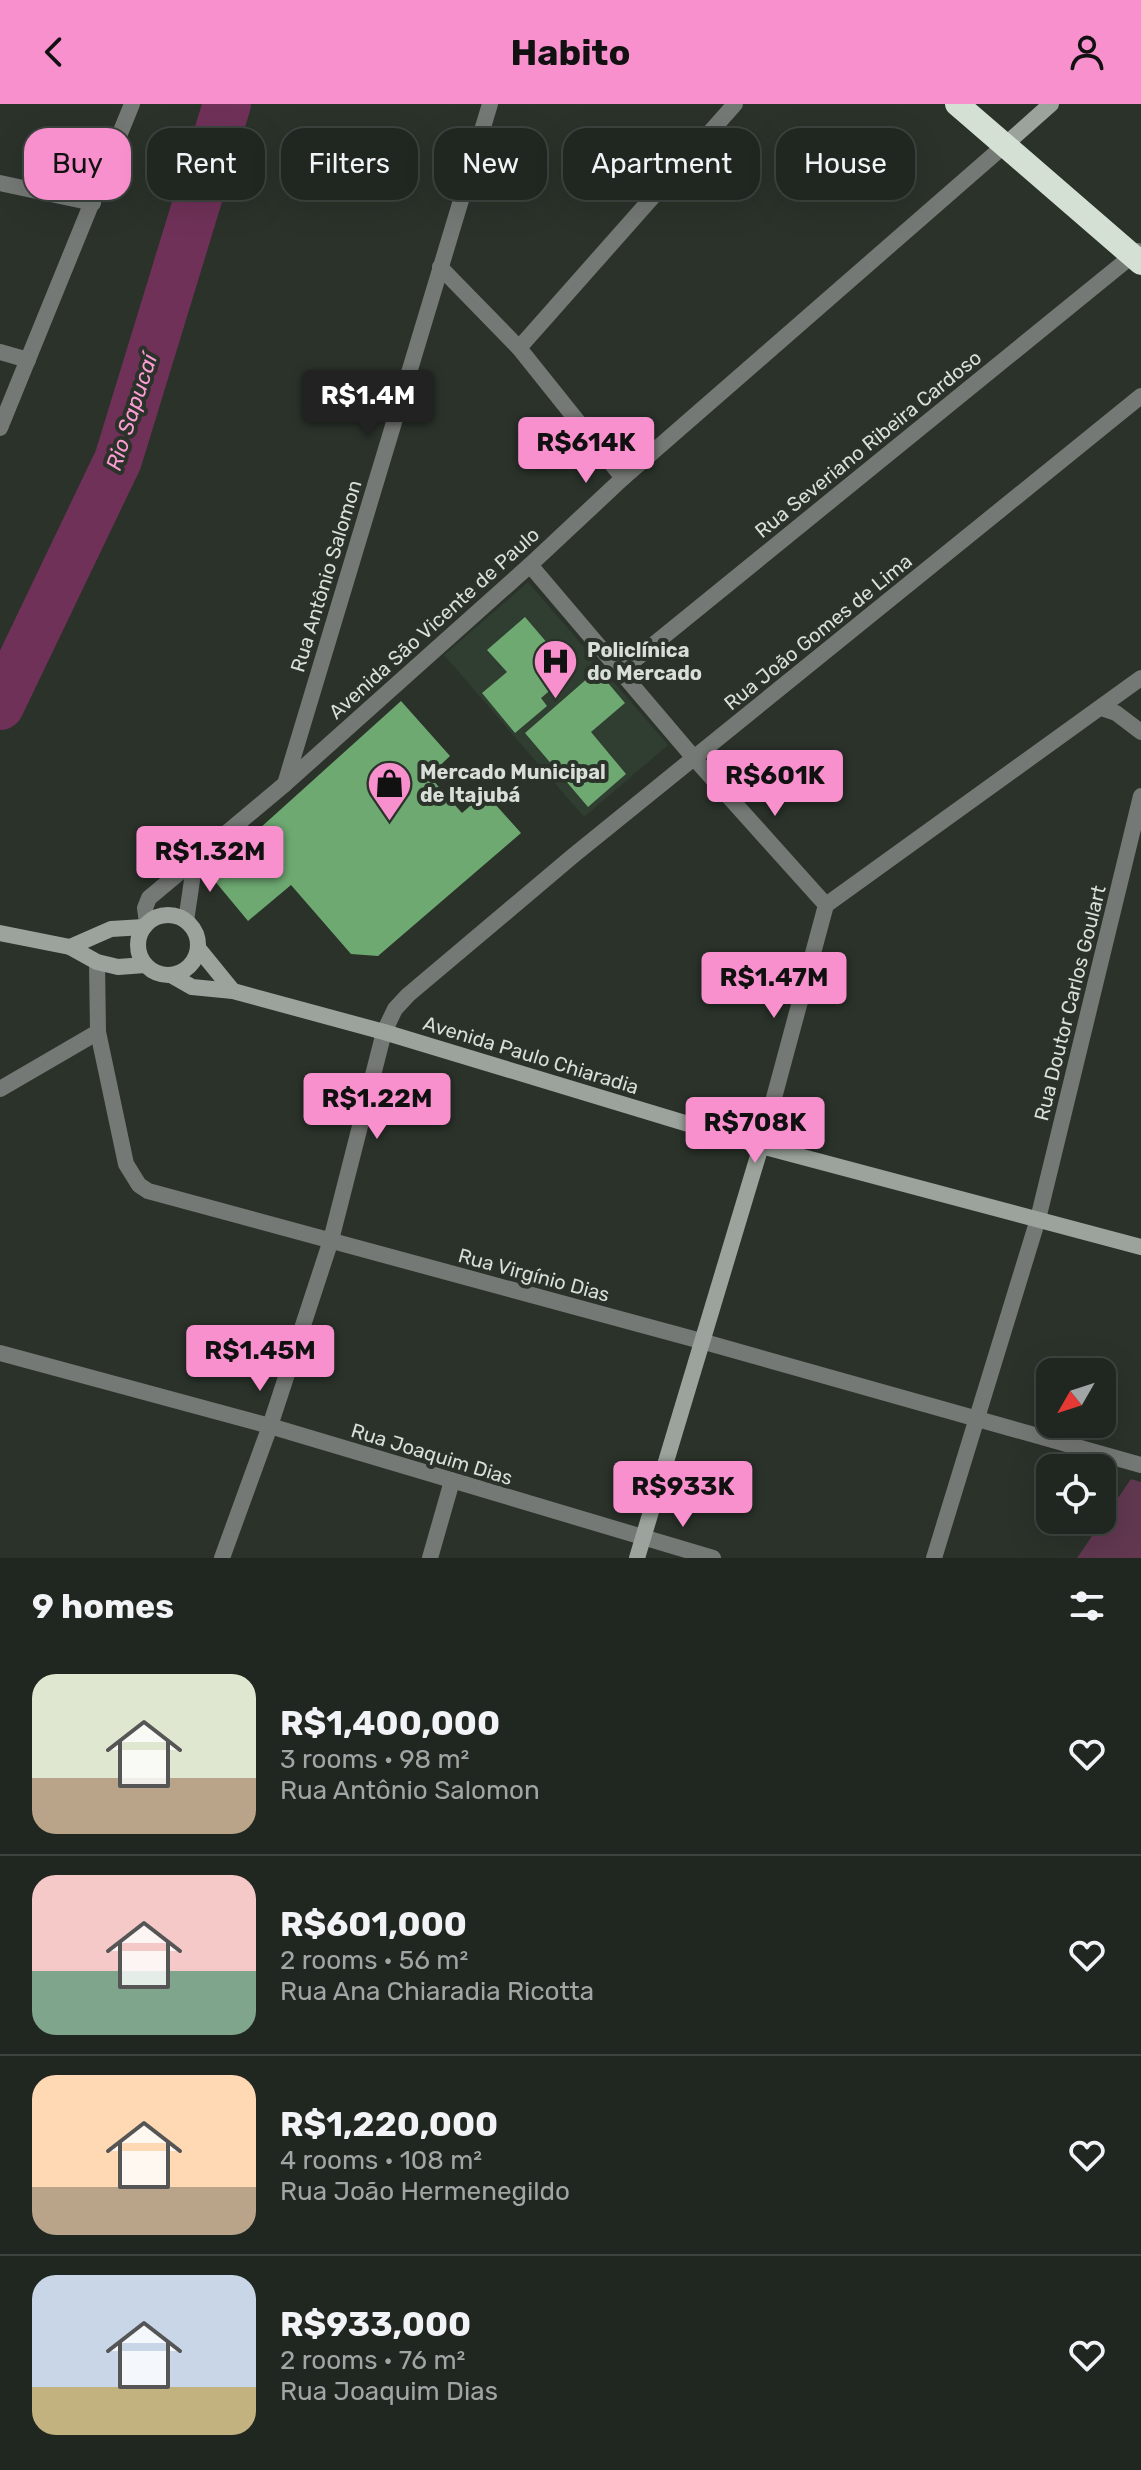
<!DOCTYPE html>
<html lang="en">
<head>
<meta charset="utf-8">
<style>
  :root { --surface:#202620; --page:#282e29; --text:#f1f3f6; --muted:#a2a5a5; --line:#3d433e; --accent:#f790cd }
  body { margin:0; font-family:Rubik,sans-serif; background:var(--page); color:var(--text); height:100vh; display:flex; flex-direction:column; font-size:30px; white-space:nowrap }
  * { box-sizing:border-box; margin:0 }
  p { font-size:26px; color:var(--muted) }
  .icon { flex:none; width:44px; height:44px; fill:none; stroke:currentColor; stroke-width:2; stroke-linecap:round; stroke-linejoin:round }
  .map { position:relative; height:1454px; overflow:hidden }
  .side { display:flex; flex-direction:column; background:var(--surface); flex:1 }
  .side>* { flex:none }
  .guide { position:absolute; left:24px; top:24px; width:1094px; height:72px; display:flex; gap:16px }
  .needle { width:52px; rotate:231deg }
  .controls { position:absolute; left:1036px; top:1254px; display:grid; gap:16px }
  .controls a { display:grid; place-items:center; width:80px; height:80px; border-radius:16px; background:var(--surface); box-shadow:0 8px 32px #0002,0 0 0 2px var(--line); font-size:40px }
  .price { position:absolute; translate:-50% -68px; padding:0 18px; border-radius:8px; background:var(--accent); color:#111; font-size:26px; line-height:52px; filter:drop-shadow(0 2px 4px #0008) }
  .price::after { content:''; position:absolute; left:50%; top:48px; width:24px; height:18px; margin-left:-12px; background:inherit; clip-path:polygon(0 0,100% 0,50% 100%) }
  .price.selected { background:#222; color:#fff }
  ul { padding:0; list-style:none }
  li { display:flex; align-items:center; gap:24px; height:200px; padding:0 32px }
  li+li { border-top:2px solid var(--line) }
  li span { display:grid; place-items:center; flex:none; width:224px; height:160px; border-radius:24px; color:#555 }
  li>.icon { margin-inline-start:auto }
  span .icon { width:96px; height:96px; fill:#fffc; stroke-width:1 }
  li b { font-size:34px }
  h2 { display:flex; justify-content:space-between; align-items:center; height:96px; padding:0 32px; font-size:34px }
  .tag { padding:0 28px; border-radius:24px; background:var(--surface); box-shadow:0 8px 32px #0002,0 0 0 2px var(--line); font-size:28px; line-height:72px }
  .tag.selected { background:var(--accent); color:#111 }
  header { display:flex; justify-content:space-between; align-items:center; height:104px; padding:0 32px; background:var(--accent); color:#111; font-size:36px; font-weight:700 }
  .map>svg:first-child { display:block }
  .built { fill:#303d31 }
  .green { fill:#613850 }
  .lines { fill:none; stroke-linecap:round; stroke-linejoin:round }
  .river { stroke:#703158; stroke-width:48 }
  .building { fill:#6ea972 }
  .street { stroke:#757975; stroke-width:16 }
  .secondary { stroke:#9ca39c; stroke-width:16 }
  .highway { stroke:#d5e0d5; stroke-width:24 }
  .labels { text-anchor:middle; stroke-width:8; stroke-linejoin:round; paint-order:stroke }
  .street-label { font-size:20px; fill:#d9ded9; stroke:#2a322a }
  .poi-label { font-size:20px; font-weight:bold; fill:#d9ded9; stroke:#2a322a; text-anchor:start }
  .water-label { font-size:22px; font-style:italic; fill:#fb9cd3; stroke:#2a322a }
</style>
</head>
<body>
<header><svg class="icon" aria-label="back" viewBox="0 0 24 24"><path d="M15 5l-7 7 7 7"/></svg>Habito<svg class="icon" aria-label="person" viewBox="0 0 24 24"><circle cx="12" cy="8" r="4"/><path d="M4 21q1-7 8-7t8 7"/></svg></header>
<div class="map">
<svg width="1141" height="1454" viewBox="0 0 1141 1454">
  <rect width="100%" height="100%" fill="#2a322a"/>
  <path class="built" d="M 528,478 L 668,641 L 584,713 L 444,551 Z"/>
  <path class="green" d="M 1131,1375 L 1141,1378 L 1141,1454 L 1077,1454 Z"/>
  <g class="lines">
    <path class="river" d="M 0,602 L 118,356 L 227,0"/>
  </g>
  <g class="building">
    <path d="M 525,513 L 572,568 L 541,594 L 547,602 L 515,629 L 482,589 L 507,568 L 487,546 Z"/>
    <path d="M 597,566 L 625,599 L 591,628 L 626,670 L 588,703 L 525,629 Z"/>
    <path d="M 401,597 L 450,652 L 429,672 L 462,709 L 485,689 L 521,729 L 378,852 L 351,850 L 291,781 L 248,817 L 209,770 Z"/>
  </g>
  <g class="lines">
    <g class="street">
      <path d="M 0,79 L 93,99"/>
      <path d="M 440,163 L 519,244 L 623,374"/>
      <path d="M 519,244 L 735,0"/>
      <path d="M 0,248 L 28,256"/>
      <path d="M 0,324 L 132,0"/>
      <path d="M 530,461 L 694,654 L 826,801"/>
      <path d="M 621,567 L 1138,147"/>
      <path d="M 1101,604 L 1116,609 L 1141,628"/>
      <path d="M 285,680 L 490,0"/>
      <path d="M 826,801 L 1141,574"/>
      <path d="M 186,817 L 195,756"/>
      <path d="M 147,819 L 145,804 L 149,794 L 285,680 L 530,461 L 623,374 L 1006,40"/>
      <path d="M 97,858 L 98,928 L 126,1060 L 139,1081 L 148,1087 L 701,1237 L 1141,1361"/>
      <path d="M 0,985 L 98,928"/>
      <path d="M 761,1042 L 826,801"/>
      <path d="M 0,1249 L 270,1322 L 713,1454"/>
      <path d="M 222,1454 L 270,1322 L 331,1136 L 384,928 L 395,905 L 408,891 L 574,751 L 1141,292"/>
      <path d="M 430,1454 L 452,1377"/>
      <path d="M 934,1454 L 1038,1115 L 1141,692"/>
    </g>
    <g class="secondary">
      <path d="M 1006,40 L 1051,0"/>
      <circle cx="168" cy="841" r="30"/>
      <path d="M 0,829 L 70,843 L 97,858 L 118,863 L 145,861"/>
      <path d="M 70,843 L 111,825 L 144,823"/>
      <path d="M 198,844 L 233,887"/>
      <path d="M 171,871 L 192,883 L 233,887 L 384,928 L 761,1042 L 1141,1143"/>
      <path d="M 637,1454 L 761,1042"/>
    </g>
    <path class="highway" d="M 957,0 L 1141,159"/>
  </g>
  <defs>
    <symbol id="hospital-pin" viewBox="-11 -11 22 30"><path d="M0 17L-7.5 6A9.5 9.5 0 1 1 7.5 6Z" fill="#f790cd" stroke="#2a322a"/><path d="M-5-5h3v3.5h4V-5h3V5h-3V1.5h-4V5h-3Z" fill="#111"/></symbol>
    <symbol id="shop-pin" viewBox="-11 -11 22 30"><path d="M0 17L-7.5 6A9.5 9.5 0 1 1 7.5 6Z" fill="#f790cd" stroke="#2a322a"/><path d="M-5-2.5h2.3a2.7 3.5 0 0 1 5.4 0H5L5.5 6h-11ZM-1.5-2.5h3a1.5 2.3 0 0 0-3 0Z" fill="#111"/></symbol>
  </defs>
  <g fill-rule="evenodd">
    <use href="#hospital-pin" x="530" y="532" width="51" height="69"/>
    <use href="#shop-pin" x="364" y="654" width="51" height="69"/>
  </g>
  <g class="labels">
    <g class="street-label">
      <text transform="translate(868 340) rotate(-39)" y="7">Rua Severiano Ribeira Cardoso</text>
      <text transform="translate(326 472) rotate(-73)" y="7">Rua Antônio Salomon</text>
      <text transform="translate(434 519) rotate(-42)" y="7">Avenida São Vicente de Paulo</text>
      <text transform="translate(818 528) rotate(-39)" y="7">Rua João Gomes de Lima</text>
      <text transform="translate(1070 899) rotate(-76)" y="7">Rua Doutor Carlos Goulart</text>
      <text transform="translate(531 951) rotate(17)" y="7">Avenida Paulo Chiaradia</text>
      <text transform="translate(534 1171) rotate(15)" y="7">Rua Virgínio Dias</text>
      <text transform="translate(432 1350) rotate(17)" y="7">Rua Joaquim Dias</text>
    </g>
    <g class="poi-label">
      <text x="587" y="553">Policlínica<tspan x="587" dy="23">do Mercado</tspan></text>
      <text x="420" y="675">Mercado Municipal<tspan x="420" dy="23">de Itajubá</tspan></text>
    </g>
    <g class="water-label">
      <text transform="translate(131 308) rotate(-72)" y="8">Rio Sapucaí</text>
    </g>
  </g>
</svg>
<div class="controls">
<a><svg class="needle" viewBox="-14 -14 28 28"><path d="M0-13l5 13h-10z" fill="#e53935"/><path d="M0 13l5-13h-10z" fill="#a2a5a5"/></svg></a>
<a><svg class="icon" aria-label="locate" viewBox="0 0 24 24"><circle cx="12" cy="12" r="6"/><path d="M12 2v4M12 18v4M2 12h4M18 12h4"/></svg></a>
</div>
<b class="price selected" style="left:368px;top:334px">R$1.4M</b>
<b class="price" style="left:586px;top:381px">R$614K</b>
<b class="price" style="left:775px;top:714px">R$601K</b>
<b class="price" style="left:210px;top:790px">R$1.32M</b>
<b class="price" style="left:774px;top:916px">R$1.47M</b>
<b class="price" style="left:377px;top:1037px">R$1.22M</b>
<b class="price" style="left:755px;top:1061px">R$708K</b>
<b class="price" style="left:260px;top:1289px">R$1.45M</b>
<b class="price" style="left:683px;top:1425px">R$933K</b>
<div class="guide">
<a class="tag selected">Buy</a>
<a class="tag">Rent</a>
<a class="tag">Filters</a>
<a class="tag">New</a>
<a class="tag">Apartment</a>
<a class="tag">House</a>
</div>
</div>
<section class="side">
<h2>9 homes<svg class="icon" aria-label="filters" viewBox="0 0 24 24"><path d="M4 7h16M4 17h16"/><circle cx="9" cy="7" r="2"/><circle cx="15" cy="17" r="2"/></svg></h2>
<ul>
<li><span style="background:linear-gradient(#dfe7d0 65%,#b9a48a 0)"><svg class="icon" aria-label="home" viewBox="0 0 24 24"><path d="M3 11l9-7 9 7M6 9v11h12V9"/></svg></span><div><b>R$1,400,000</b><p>3 rooms · 98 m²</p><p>Rua Antônio Salomon</p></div><svg class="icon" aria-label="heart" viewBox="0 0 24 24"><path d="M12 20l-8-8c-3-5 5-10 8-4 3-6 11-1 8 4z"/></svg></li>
<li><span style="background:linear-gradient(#f6c9c9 60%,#7fa58c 0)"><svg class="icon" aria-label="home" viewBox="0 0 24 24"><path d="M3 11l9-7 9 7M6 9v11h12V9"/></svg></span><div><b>R$601,000</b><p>2 rooms · 56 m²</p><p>Rua Ana Chiaradia Ricotta</p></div><svg class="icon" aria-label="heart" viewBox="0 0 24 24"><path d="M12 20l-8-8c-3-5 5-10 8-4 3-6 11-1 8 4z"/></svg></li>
<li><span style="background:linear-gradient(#ffd9b3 70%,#b9a48a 0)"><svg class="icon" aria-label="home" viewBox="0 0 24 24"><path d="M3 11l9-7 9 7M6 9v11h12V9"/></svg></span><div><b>R$1,220,000</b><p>4 rooms · 108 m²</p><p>Rua João Hermenegildo</p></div><svg class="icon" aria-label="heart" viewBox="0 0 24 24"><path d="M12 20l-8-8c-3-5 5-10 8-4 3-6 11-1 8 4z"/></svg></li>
<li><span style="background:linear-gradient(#c9d6e8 70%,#c2b280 0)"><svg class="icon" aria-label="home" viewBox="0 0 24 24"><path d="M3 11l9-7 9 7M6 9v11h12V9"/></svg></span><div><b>R$933,000</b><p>2 rooms · 76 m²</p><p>Rua Joaquim Dias</p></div><svg class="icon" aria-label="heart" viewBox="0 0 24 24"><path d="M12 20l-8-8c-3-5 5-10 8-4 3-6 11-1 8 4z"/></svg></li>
</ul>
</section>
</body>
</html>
